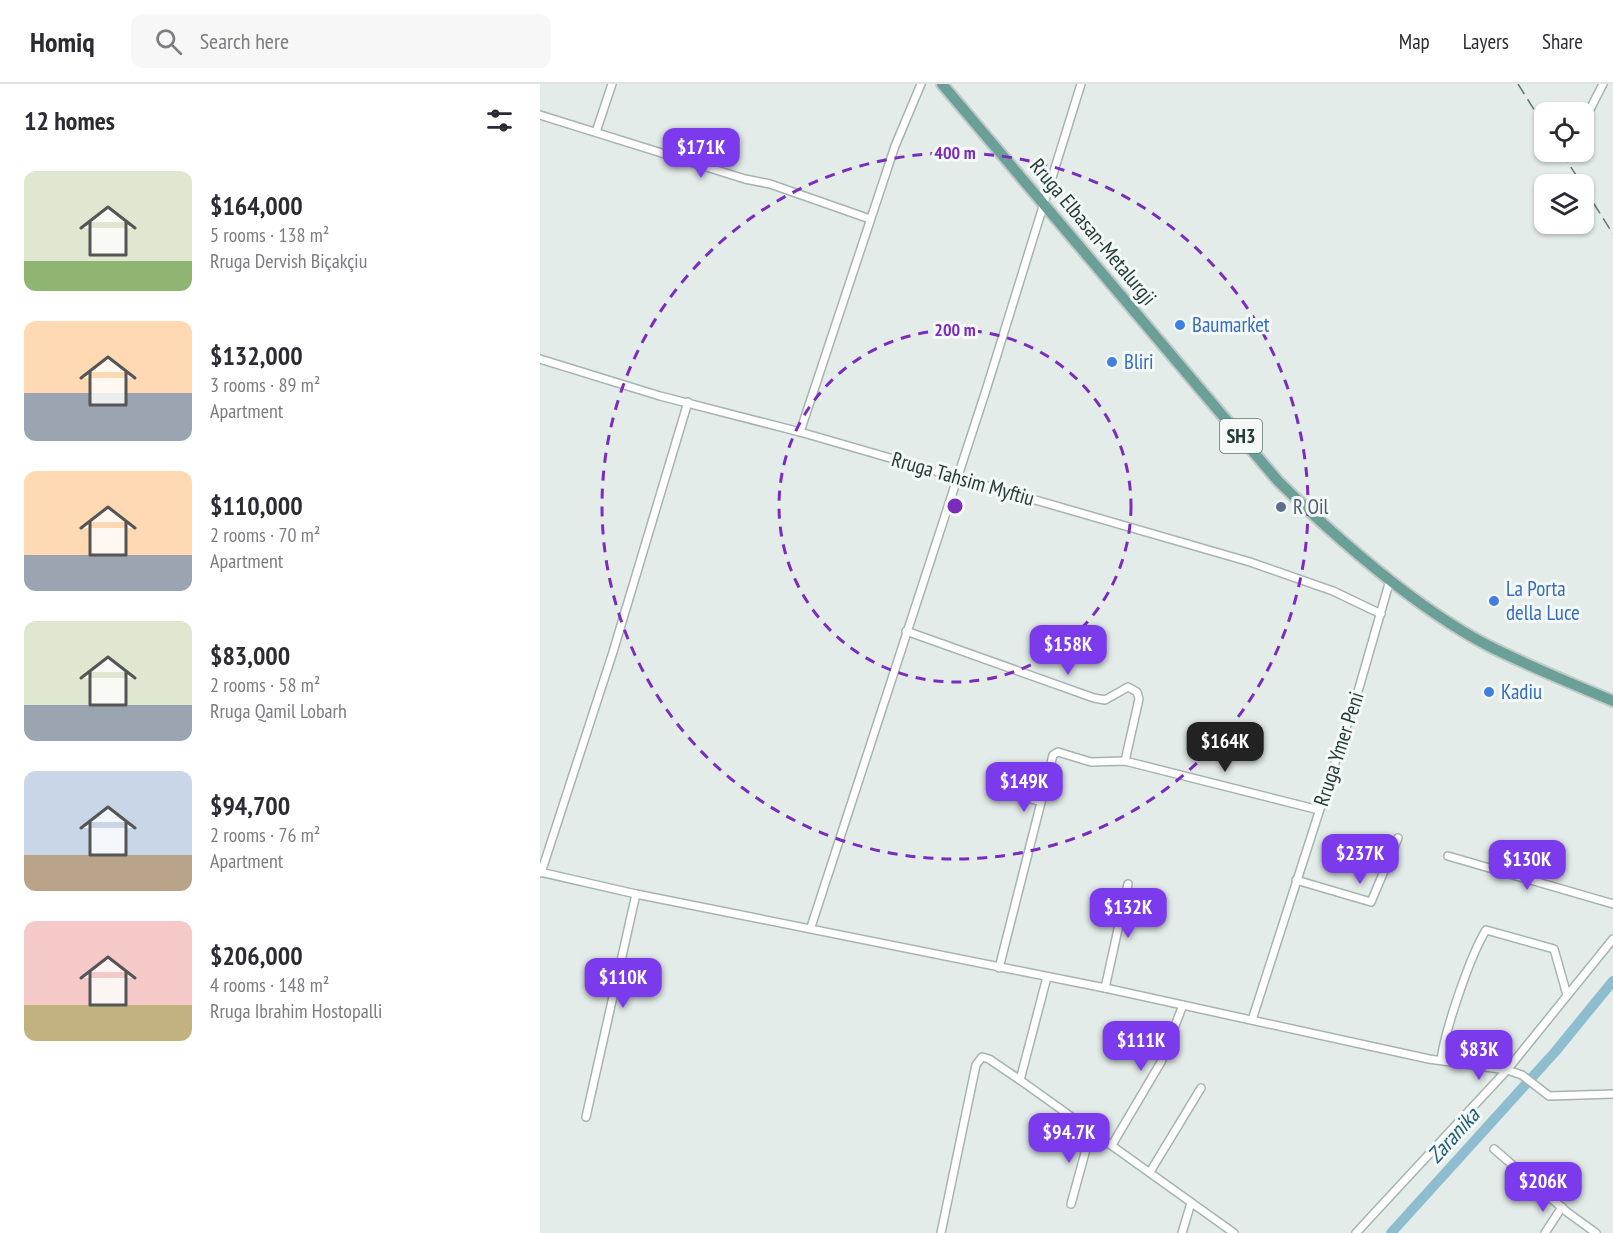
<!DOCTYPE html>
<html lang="en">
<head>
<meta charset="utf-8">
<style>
  :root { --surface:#fff; --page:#f7f7f7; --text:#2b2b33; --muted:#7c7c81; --line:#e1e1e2; --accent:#7c3aed }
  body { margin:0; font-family:"PT Sans Narrow",sans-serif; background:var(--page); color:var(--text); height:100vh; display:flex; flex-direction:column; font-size:22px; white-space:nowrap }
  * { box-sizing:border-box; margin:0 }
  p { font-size:20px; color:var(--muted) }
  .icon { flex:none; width:33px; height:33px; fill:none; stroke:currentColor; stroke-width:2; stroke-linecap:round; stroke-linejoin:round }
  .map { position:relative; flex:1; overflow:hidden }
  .drawer { display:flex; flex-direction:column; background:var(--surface); width:540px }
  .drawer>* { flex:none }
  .controls { position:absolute; left:994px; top:18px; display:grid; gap:12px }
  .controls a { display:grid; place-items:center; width:60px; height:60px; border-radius:12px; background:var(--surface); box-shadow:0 2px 4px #0004; font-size:30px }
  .price { position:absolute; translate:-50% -51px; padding:0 14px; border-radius:12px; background:var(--accent); color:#fff; font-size:20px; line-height:39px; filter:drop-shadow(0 2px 3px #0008) }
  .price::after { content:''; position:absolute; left:50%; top:36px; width:18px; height:14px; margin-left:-9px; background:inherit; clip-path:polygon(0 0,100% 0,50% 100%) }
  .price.current { background:#222; color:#fff }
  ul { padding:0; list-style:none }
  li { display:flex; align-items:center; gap:18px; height:150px; padding:0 24px }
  li span { display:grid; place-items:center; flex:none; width:168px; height:120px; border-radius:12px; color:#555 }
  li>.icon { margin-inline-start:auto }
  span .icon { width:72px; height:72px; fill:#fffc; stroke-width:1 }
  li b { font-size:26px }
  h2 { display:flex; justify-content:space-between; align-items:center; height:72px; padding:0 24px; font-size:26px }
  header { display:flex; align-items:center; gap:36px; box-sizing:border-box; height:84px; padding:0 30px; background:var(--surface); border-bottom:2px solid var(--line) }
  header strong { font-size:28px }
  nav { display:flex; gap:33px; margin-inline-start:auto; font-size:21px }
  .search { width:420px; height:54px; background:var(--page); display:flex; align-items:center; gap:15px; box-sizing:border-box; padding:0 21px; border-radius:12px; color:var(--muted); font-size:22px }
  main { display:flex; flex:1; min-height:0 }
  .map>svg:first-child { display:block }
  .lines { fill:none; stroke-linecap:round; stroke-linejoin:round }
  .river { stroke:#8ebdcf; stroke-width:10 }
  .minor-casing { stroke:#a6b4b1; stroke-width:10 }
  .primary-casing { stroke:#c2c9c8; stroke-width:14 }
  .minor { stroke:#fff; stroke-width:7 }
  .primary { stroke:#6aa098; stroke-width:10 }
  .rail { stroke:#5e7874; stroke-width:1.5; stroke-dasharray:12 6; stroke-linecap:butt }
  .ring { fill:none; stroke:#7b2cbf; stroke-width:3; stroke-dasharray:10 8 }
  .shop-dot { fill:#3f7fe0; stroke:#f4f9f7; stroke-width:2 }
  .service-dot { fill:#5c6f8a; stroke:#f4f9f7; stroke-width:2 }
  .labels { text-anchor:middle; stroke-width:6; stroke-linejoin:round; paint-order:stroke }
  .shield { fill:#f4f9f7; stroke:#627572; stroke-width:1.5 }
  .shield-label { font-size:20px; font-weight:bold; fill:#243d39 }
  .street-label { font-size:21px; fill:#243d39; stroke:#f4f9f7 }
  .shop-label { font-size:21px; fill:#366cbe; stroke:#f4f9f7; text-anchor:start }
  .service-label { font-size:21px; fill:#4e5e75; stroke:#f4f9f7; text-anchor:start }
  .water-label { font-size:22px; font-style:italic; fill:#205d76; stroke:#f4f9f7 }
  .centre { fill:#7b2cbf; stroke:#f4f9f7; stroke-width:3 }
  .ring-label { font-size:18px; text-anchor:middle; font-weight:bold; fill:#7b2cbf; stroke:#f4f9f7; stroke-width:6; stroke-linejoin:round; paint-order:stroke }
</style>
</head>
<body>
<header>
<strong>Homiq</strong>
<div class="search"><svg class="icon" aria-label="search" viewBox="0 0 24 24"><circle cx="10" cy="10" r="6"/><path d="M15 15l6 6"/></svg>Search here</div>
<nav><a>Map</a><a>Layers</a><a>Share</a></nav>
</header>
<main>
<section class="drawer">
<h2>12 homes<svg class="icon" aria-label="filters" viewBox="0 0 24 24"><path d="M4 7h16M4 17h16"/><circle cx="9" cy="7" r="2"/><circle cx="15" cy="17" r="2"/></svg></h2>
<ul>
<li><span style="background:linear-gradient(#dfe7d0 75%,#8fb573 0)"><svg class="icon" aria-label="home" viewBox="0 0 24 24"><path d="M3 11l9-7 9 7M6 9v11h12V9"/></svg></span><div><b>$164,000</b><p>5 rooms · 138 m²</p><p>Rruga Dervish Biçakçiu</p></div></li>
<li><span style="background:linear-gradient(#ffd9b3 60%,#9aa5b1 0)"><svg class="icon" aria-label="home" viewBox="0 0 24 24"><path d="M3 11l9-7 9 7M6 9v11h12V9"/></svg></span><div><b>$132,000</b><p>3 rooms · 89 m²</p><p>Apartment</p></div></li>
<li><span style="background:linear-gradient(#ffd9b3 70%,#9aa5b1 0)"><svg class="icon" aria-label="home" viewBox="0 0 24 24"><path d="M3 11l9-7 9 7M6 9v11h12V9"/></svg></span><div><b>$110,000</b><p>2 rooms · 70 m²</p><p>Apartment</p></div></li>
<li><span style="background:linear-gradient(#dfe7d0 70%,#9aa5b1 0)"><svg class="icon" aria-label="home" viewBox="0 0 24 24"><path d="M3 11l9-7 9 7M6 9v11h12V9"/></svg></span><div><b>$83,000</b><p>2 rooms · 58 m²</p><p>Rruga Qamil Lobarh</p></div></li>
<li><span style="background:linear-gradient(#c9d6e8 70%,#b9a48a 0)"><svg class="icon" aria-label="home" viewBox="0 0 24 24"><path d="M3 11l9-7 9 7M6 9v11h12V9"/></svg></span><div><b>$94,700</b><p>2 rooms · 76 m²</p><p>Apartment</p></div></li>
<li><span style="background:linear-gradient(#f6c9c9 70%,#c2b280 0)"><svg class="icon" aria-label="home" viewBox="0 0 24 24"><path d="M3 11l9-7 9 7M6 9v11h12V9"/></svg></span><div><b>$206,000</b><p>4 rooms · 148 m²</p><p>Rruga Ibrahim Hostopalli</p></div></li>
</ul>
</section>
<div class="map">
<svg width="1073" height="1149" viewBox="0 0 1073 1149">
  <rect width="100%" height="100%" fill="#e3ece9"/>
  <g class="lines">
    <path class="river" d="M 851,1149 L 1015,968 L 1073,897"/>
    <defs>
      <g id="minor">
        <path d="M 0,31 L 205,95 L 230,100 L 330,135"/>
        <path d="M 1044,37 L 1063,0"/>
        <path d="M 56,48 L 72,0"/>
        <path d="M 0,275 L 120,312 L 260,348 L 710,478 L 793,507 L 841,530"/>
        <path d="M 260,348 L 355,62 L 381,0"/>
        <path d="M 366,547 L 554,614 L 565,616 L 588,603 L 597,608 L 599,615 L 585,677"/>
        <path d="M 471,683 L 469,709 L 499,717"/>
        <path d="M 908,772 L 1073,820"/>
        <path d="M 0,788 L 96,810 L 565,904 L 889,975 L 967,986 L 982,991 L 1009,1012 L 1073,1010"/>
        <path d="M 1,789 L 73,568 L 148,318"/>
        <path d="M 756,796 L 831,818 L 858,754"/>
        <path d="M 271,843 L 447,303 L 541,0"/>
        <path d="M 459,884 L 513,671 L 518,668 L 551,678 L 585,677 L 779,726"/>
        <path d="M 565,904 L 588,800"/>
        <path d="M 712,936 L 819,604 L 850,496"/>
        <path d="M 901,976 C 905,946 930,872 946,846 L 1014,865 L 1027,911"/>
        <path d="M 480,996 L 507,893"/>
        <path d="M 46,1033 L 96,810"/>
        <path d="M 572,1061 L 621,978 L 643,921"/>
        <path d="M 954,1065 L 1027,1128 L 1056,1149"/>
        <path d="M 610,1088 L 661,1004"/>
        <path d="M 531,1120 L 551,1047"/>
        <path d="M 401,1149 L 436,981 L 442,973 L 449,975 L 480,996 L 694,1149"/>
        <path d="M 642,1149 L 651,1119"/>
        <path d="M 816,1149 L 967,986 L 1073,855"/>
        <path d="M 1005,1149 L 1022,1123"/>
      </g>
      <path id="primary" d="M 402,0 L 738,397 C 795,453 876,524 947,561 C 988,582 1031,599 1073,617"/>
    </defs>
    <use href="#minor" class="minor-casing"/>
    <use href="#primary" class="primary-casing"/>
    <use href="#minor" class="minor"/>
    <use href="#primary" class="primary"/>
    <g class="rail">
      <path d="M 978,0 L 1005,43"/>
      <path d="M 1021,68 L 1042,100"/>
      <path d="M 1044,104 L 1073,150"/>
    </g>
  </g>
  <g class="ring">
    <circle cx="415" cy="422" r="176"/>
    <circle cx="415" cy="422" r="353"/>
  </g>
  <g class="shop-dot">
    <circle cx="640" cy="241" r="6"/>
    <circle cx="572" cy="278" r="6"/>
    <circle cx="954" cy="517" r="6"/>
    <circle cx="949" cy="608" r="6"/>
  </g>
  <circle class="service-dot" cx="741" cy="423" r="6"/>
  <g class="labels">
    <rect class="shield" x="680" y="335" width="42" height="34" rx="4.5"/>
    <g class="shield-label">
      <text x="701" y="359">SH3</text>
    </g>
    <g class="street-label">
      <text transform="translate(553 148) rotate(50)" y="7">Rruga Elbasan-Metalurgji</text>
      <text transform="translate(423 395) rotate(16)" y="7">Rruga Tahsim Myftiu</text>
      <text transform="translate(799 665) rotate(-72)" y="7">Rruga Ymer Peni</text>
    </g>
    <g class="shop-label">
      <text x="652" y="248">Baumarket</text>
      <text x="584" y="285">Bliri</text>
      <text x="966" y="512">La Porta<tspan x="966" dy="24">della Luce</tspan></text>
      <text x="961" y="615">Kadiu</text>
    </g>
    <g class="service-label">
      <text x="753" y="430">R Oil</text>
    </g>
    <g class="water-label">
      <text transform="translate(913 1051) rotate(-48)" y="8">Zaranika</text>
    </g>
  </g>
  <circle cx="415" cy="422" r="9" class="centre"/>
  <g class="ring-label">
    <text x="415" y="75">400 m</text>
    <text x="415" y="252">200 m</text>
  </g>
</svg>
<div class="controls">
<a><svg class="icon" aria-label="locate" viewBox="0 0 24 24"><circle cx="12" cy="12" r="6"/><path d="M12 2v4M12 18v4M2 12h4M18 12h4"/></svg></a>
<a><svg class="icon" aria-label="layers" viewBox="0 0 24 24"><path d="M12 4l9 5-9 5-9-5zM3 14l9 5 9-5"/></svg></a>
</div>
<b class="price" style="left:161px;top:95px">$171K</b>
<b class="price" style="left:528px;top:592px">$158K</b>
<b class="price current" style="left:685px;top:689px">$164K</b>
<b class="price" style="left:484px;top:729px">$149K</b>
<b class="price" style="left:820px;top:801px">$237K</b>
<b class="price" style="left:987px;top:807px">$130K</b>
<b class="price" style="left:588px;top:855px">$132K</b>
<b class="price" style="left:83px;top:925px">$110K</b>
<b class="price" style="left:601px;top:988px">$111K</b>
<b class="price" style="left:939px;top:997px">$83K</b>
<b class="price" style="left:529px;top:1080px">$94.7K</b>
<b class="price" style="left:1003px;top:1129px">$206K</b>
</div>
</main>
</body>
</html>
